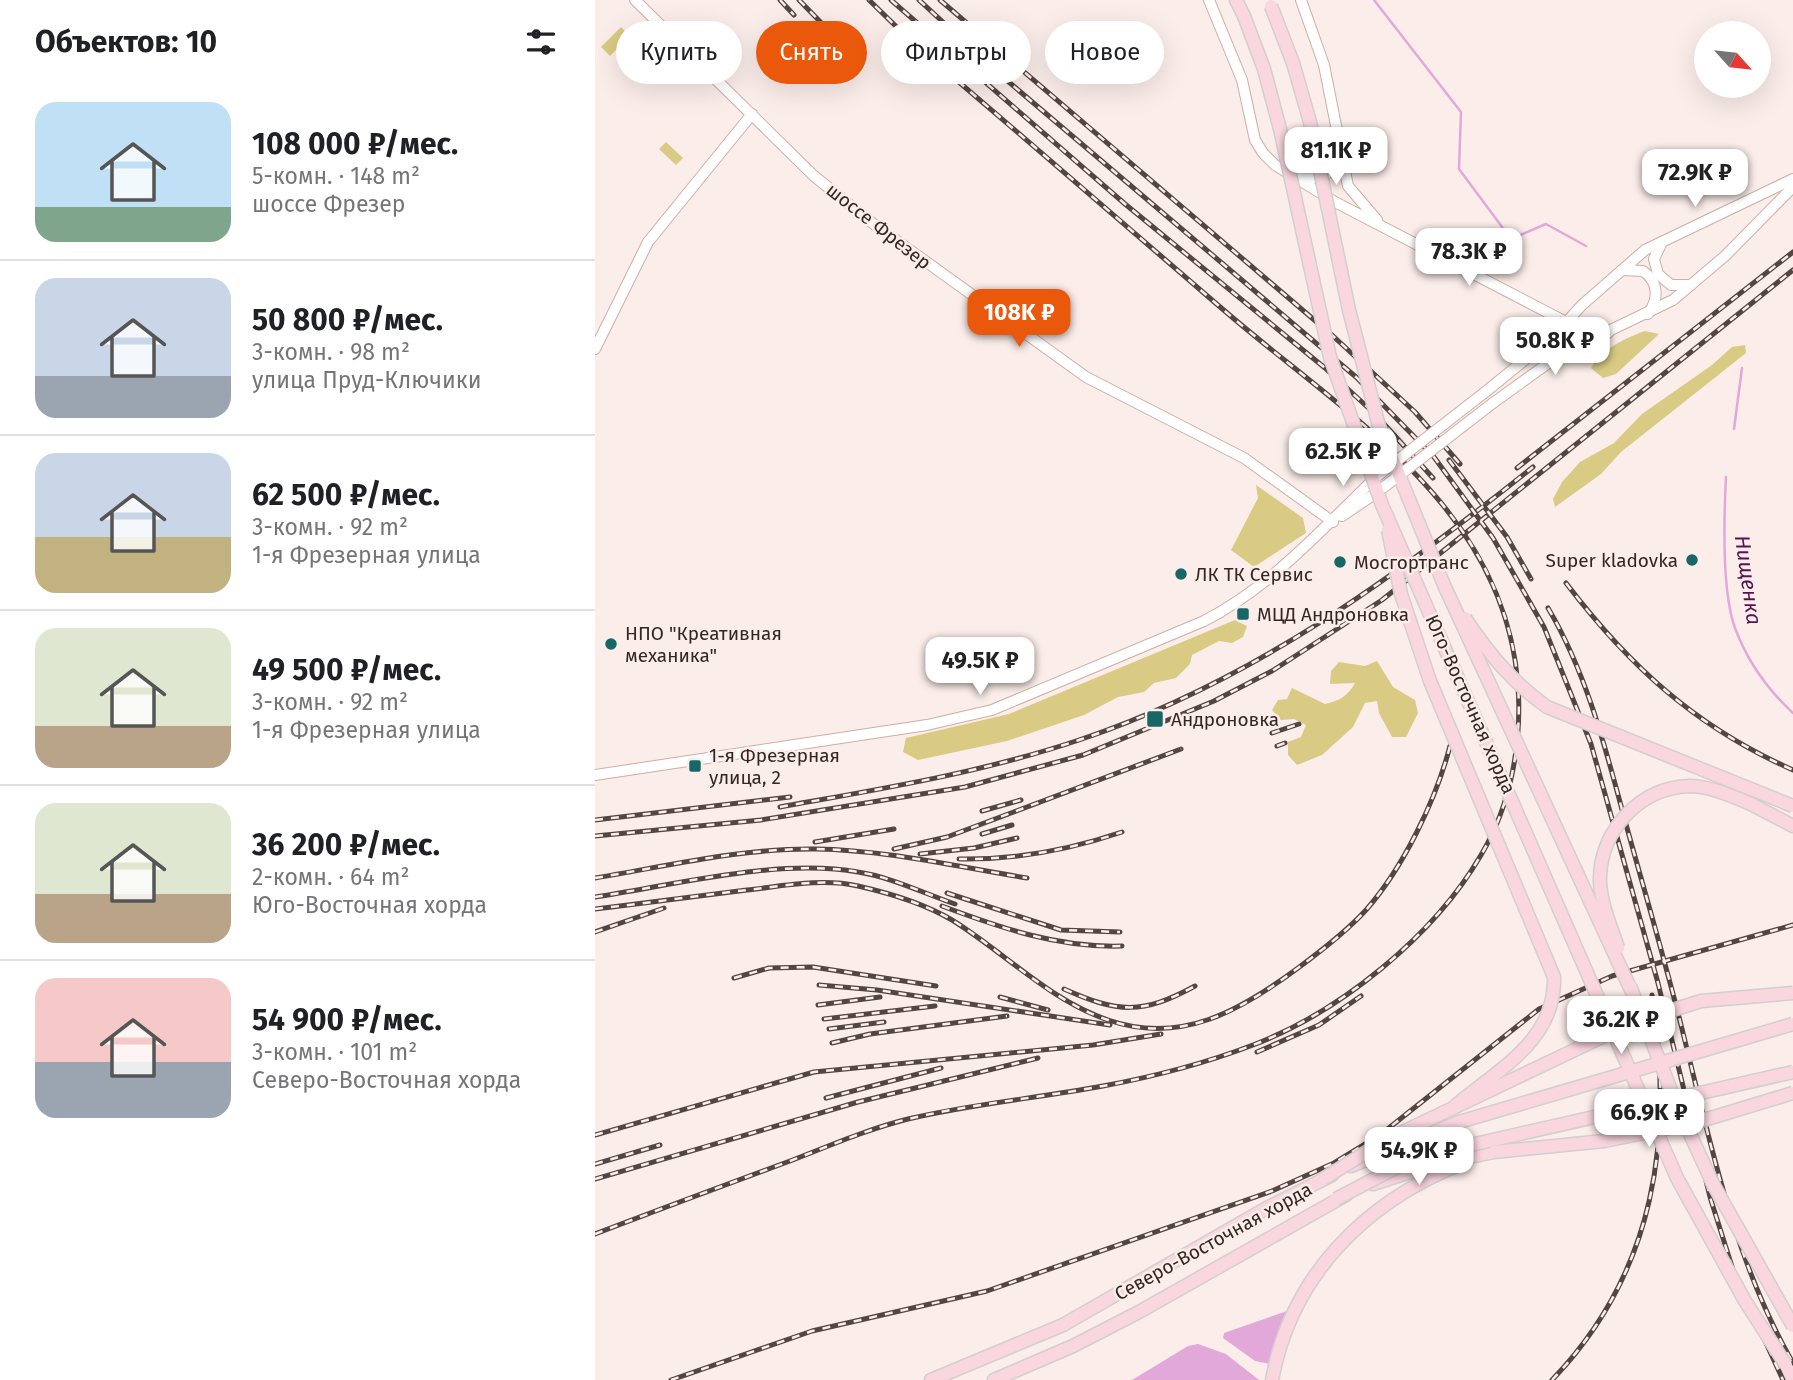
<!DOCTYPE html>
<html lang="ru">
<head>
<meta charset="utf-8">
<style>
  :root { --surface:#fff; --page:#f6f6f6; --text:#202124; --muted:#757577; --line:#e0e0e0; --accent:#ea580c }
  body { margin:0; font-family:"Fira Sans",sans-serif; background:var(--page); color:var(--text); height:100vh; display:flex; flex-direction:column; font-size:26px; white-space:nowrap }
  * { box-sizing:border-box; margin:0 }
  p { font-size:23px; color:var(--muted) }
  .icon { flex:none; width:38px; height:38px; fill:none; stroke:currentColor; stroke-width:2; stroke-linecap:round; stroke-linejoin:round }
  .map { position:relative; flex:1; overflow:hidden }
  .details { display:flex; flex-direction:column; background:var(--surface); width:595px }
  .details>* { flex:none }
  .guide { position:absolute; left:21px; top:21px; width:665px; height:63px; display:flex; gap:14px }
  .needle { width:46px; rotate:117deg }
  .fabs { position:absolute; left:1099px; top:21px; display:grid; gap:14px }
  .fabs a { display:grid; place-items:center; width:77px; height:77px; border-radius:50%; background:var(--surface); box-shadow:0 7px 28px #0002; font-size:35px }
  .price { position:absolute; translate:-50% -60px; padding:0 16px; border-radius:14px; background:#fff; color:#222; font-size:23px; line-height:46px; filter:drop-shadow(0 2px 4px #0008) }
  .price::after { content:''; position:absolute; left:50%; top:42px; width:21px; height:16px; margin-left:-10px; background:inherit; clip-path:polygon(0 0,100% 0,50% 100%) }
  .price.active { background:var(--accent); color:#fff }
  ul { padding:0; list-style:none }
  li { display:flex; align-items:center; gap:21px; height:175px; padding:0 35px }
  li+li { border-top:2px solid var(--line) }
  li span { display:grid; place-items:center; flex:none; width:196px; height:140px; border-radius:21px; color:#555 }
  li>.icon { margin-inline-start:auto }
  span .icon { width:84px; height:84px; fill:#fffc; stroke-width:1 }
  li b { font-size:30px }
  h2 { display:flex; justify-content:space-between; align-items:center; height:84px; padding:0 35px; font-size:30px }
  .pill { padding:0 24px; border-radius:32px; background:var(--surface); box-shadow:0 7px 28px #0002; font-size:24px; line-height:63px }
  .pill.active { background:var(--accent); color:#fff }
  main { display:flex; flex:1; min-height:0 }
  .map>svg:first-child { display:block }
  .green { fill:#d9cb84 }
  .water { fill:#e3a8da }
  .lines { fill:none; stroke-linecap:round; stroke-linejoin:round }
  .stream { stroke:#e3a8da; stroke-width:2.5 }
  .minor-casing { stroke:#ceaea5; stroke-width:12 }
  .major-casing { stroke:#d2cfcf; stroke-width:15 }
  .minor { stroke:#fff; stroke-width:10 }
  .major { stroke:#fad6df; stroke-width:12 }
  .rail-casing { stroke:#524542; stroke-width:5 }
  .rail { stroke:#fbede9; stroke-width:2.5; stroke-dasharray:8; stroke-linecap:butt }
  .minor-bridge-casing { stroke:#ceaea5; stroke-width:12; stroke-linecap:butt }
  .major-bridge-casing { stroke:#d2cfcf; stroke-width:15; stroke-linecap:butt }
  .minor-bridge { stroke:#fff; stroke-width:10 }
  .major-bridge { stroke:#fad6df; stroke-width:12 }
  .poi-dot { fill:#186665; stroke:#fbede9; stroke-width:2.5 }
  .labels { text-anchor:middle; stroke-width:5; stroke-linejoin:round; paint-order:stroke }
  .street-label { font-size:19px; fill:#332623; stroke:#fbede9 }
  .poi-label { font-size:19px; fill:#332623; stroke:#fbede9; text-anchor:start }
  .water-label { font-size:21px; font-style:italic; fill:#551150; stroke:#fbede9 }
</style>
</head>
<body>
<main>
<section class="details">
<h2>Объектов: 10<svg class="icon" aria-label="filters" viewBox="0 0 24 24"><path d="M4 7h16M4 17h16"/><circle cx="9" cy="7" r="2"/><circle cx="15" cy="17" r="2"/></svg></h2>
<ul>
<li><span style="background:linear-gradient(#bfe0f5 75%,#7fa58c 0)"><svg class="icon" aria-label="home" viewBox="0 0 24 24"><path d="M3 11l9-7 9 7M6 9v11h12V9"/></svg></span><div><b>108 000 ₽/мес.</b><p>5-комн. · 148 m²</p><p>шоссе Фрезер</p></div></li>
<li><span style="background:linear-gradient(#c9d6e8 70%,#9aa5b1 0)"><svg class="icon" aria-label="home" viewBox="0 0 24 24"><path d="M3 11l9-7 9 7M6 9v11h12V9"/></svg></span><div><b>50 800 ₽/мес.</b><p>3-комн. · 98 m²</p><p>улица Пруд-Ключики</p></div></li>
<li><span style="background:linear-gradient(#c9d6e8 60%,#c2b280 0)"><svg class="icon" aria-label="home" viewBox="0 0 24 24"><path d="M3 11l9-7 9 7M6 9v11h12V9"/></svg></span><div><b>62 500 ₽/мес.</b><p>3-комн. · 92 m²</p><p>1-я Фрезерная улица</p></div></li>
<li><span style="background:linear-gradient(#dfe7d0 70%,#b9a48a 0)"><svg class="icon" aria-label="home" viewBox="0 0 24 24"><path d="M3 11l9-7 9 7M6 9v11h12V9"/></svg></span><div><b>49 500 ₽/мес.</b><p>3-комн. · 92 m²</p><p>1-я Фрезерная улица</p></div></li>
<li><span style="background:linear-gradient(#dfe7d0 65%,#b9a48a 0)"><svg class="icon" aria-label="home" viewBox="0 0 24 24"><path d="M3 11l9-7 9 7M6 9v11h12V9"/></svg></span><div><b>36 200 ₽/мес.</b><p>2-комн. · 64 m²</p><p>Юго-Восточная хорда</p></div></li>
<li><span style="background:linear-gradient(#f6c9c9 60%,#9aa5b1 0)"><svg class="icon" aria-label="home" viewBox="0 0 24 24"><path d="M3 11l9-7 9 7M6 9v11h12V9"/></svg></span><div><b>54 900 ₽/мес.</b><p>3-комн. · 101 m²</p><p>Северо-Восточная хорда</p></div></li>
</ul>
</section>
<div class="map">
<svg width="1198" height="1380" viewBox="0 0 1198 1380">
  <rect width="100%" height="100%" fill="#fbede9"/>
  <g class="green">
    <path d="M 26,27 L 35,36 L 15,56 L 6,47 Z"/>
    <path d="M 71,142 L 88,158 L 81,165 L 64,149 Z"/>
    <path d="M 1050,331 L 1064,334 L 1021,374 L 1008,378 L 996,368 C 1006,349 1031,338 1050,331 Z"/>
    <path d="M 1150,345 L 1151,353 L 1026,452 L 1006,474 L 960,507 L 958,499 L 967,482 L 985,462 L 1019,443 L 1047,414 L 1117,365 L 1137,347 Z"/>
    <path d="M 661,485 L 708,518 L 711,533 L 659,567 L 636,550 L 663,498 Z"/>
    <path d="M 640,620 L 652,626 L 648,637 L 637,643 L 624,641 L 597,655 L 595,664 L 581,678 L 559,683 L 549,692 L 523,697 L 489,715 L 412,741 L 323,760 L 308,752 L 311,738 L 414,714 Z"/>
    <path d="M 782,661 L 798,687 L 820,700 L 823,713 L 811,737 L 797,737 L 784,713 L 782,701 L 770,703 L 758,727 L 727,755 L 702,765 L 693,755 L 693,742 L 706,737 L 711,725 L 699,719 L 686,720 L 677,710 L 683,700 L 692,699 L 697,688 L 730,704 C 744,701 753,696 760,683 L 735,684 L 736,671 L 744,662 L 770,666 Z"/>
  </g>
  <g class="water">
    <path d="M 692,1311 L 698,1312 L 701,1325 L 675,1364 L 660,1361 L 628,1338 L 629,1333 Z"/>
    <path d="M 603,1344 L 631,1354 L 664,1380 L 537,1380 L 593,1346 Z"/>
  </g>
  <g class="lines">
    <g class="stream">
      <path d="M 779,0 L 866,112 L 864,169 L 916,239 L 951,224 L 991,246"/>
      <path d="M 1139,429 L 1147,368"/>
      <path d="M 1131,477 C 1129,516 1127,592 1140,628 C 1152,660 1173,690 1198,713"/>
    </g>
    <defs>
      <g id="minor">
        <path d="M 40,0 L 219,176 L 276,222 L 491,377 L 649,458 L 738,522"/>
        <path d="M 614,0 L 647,80 L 660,140 L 668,153 L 680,165 L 740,202 L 971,322 L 1013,333"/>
        <path d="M 706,0 L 729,65 L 753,186 L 782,220"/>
        <path d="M 705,178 C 726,180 741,174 744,152"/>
        <path d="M 1067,242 L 1059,259 L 1063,274 L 1076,285 L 1096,285"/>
        <path d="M 1027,270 L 1048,271 C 1064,282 1064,299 1053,314"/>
        <path d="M 0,349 L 53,242 L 157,114"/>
        <path d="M 889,393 L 957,338 L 987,305 L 1050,250 L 1198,179"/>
        <path d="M 898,403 L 966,354 L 1078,300 L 1130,256 L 1198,187"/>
        <path d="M 747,516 L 787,489"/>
        <path d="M 0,775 L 332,725 L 397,710 L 609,621 C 677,586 727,529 781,477"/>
      </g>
      <g id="major">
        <path d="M 641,0 L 649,16"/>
        <path d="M 1156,804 L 1198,826"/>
        <path d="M 756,1166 L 864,1122"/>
        <path d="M 778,1184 L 840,1164 L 899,1152"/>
        <path d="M 1191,1365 L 1198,1380"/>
        <path d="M 336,1380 L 468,1325 L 670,1209 L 737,1175"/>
        <path d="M 399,1380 L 478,1346 L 544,1312 L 751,1195"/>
        <path d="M 677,1380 C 696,1276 770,1202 866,1164"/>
      </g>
    </defs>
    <use href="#minor" class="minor-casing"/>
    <use href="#major" class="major-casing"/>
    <use href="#minor" class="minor"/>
    <use href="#major" class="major"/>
    <defs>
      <g id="rail">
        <path d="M 185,0 L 199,15"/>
        <path d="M 204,0 L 244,41"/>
        <path d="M 296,0 L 530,204 L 730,368 L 780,414 L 838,478"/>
        <path d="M 324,0 L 402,72 L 761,377 L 839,457 L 898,538 L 949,627 L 996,744 L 1063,983 L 1115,1197 L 1139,1273 L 1188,1380"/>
        <path d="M 345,0 L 738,336 L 820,412 L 865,464"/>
        <path d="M 854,460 L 912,537 L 936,579"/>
        <path d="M 922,468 L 1198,252"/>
        <path d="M 971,583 C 1035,667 1101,727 1198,770"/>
        <path d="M 953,608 C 991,672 1010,746 1029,817 C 1049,890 1071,963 1089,1037 C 1117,1150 1140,1262 1198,1363"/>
        <path d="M 672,719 L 679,717"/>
        <path d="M 677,733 L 704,724"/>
        <path d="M 682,746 L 690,743"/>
        <path d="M 185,807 C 285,789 386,773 484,740 C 655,683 799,578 938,467"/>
        <path d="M 387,811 L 426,800"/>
        <path d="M 0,820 L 195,797"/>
        <path d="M 387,834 L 417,825"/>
        <path d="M 0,836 L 166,820 L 370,787 L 488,755 L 619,701 L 677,671 L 787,600 L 1198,270"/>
        <path d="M 220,842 L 299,829"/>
        <path d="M 299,849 L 352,837 L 586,749"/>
        <path d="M 325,854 L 379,848 L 422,838"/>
        <path d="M 364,859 C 419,860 474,850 527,832"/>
        <path d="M 0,878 C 73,866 147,848 221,849 C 292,850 363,867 432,878"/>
        <path d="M 352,893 L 466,930 L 525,932"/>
        <path d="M 0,897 C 79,885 184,858 263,872 C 296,877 328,893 360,904"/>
        <path d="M 347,906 C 406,928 463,948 527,946"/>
        <path d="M 0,909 C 51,903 102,896 152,890 C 188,886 227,878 263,886 C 294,893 330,904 357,920 C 409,952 454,1000 513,1020 C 586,1045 645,1011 703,968 C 726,951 751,932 771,910 C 808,868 841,800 855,746"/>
        <path d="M 0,932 L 69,908"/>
        <path d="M 139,978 L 174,968 L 218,967 L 341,986"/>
        <path d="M 224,985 L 282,990 L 515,1025"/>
        <path d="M 469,989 C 523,1013 547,1015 600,986"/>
        <path d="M 405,997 L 453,1010"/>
        <path d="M 223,1005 L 285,997"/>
        <path d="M 229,1019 L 340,1006"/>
        <path d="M 234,1029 L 289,1022"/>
        <path d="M 237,1043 L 275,1034 L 412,1016"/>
        <path d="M 662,1052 L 724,1025 L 766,996"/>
        <path d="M 231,1098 L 346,1068"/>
        <path d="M 0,1135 L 219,1072 L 498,1045 L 566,1034"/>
        <path d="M 0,1164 L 65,1145"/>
        <path d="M 0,1179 L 263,1102 L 443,1058"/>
        <path d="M 0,1234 C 65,1209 130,1185 195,1161 C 234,1146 273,1129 313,1119 C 376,1104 443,1098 508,1086 C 557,1077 611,1063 658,1045 C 745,1012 839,936 886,855 C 916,805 927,743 923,685 C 909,504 748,414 624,306 C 521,217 419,129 316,41 L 274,0"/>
        <path d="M 76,1380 L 217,1331 L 392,1291 L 677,1191 L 739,1163 L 785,1135 L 944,1009 L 1017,976 L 1198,925"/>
        <path d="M 957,1380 C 1061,1272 1079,1138 1057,995"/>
      </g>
    </defs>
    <use href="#rail" class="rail-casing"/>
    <use href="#rail" class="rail"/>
    <defs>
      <g id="minor-bridge">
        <path d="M 781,477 L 889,393"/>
        <path d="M 789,487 L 898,403"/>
      </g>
      <g id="major-bridge">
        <path d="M 676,6 L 698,63 L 715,122 L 754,310 L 784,426 L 849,585 L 1037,992"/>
        <path d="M 649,16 L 669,69 L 685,129 L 735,357 L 787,505 L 1082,1178 L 1150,1301 L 1191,1365"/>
        <path d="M 793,530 L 806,594 L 835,681 L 959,977 C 961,1040 904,1069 860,1106"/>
        <path d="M 870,618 C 894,654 917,682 952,707 L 1198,806"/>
        <path d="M 1023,948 C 1016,926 1004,900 1005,876 C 1007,829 1045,788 1094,786 C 1115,786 1137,796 1156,804"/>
        <path d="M 1035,986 L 1083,1108 L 1118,1184 L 1198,1326"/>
        <path d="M 864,1122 L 1198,1024"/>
        <path d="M 899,1152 L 1009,1141 L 1099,1123 L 1198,1093"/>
        <path d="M 728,1179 L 791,1140 L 1034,1024 L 1106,1001 L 1198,993"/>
        <path d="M 741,1199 L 802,1167 L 845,1152 L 1198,1072"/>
      </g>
    </defs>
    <use href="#minor-bridge" class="minor-bridge-casing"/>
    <use href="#major-bridge" class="major-bridge-casing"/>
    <use href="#minor-bridge" class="minor-bridge"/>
    <use href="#major-bridge" class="major-bridge"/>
  </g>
  <g class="poi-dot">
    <circle cx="1097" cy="560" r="7"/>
    <circle cx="745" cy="562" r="7"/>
    <circle cx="586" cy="574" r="7"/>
    <rect x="641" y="607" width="14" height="14" rx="3.5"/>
    <circle cx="16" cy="644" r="7"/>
    <rect x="551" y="710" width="18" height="18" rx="3.5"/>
    <rect x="93" y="759" width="14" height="14" rx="3.5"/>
  </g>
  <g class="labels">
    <g class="street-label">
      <text transform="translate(284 226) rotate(38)" y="7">шоссе Фрезер</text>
      <text transform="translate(876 704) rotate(66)" y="7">Юго-Восточная хорда</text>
      <text transform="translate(618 1241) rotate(-29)" y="7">Северо-Восточная хорда</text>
    </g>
    <g class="poi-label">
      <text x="1083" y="567" text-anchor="end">Super kladovka</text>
      <text x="759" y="569">Мосгортранс</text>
      <text x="600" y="581">ЛК ТК Сервис</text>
      <text x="662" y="621">МЦД Андроновка</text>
      <text x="30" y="640">НПО "Креативная<tspan x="30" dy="22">механика"</tspan></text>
      <text x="576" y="726">Андроновка</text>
      <text x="114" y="762">1-я Фрезерная<tspan x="114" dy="22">улица, 2</tspan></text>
    </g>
    <g class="water-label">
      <text transform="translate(1153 580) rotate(82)" y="7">Нищенка</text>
    </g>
  </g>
</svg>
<div class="fabs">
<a><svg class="needle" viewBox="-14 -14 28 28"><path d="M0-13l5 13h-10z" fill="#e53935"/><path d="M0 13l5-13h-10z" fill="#757577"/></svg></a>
</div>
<b class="price" style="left:741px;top:187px">81.1K ₽</b>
<b class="price" style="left:1100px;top:209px">72.9K ₽</b>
<b class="price" style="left:874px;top:288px">78.3K ₽</b>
<b class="price active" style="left:424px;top:349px">108K ₽</b>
<b class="price" style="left:960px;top:377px">50.8K ₽</b>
<b class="price" style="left:748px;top:488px">62.5K ₽</b>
<b class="price" style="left:385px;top:697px">49.5K ₽</b>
<b class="price" style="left:1026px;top:1056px">36.2K ₽</b>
<b class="price" style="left:1054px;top:1149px">66.9K ₽</b>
<b class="price" style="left:824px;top:1187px">54.9K ₽</b>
<div class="guide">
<a class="pill">Купить</a>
<a class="pill active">Снять</a>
<a class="pill">Фильтры</a>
<a class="pill">Новое</a>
</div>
</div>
</main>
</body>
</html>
